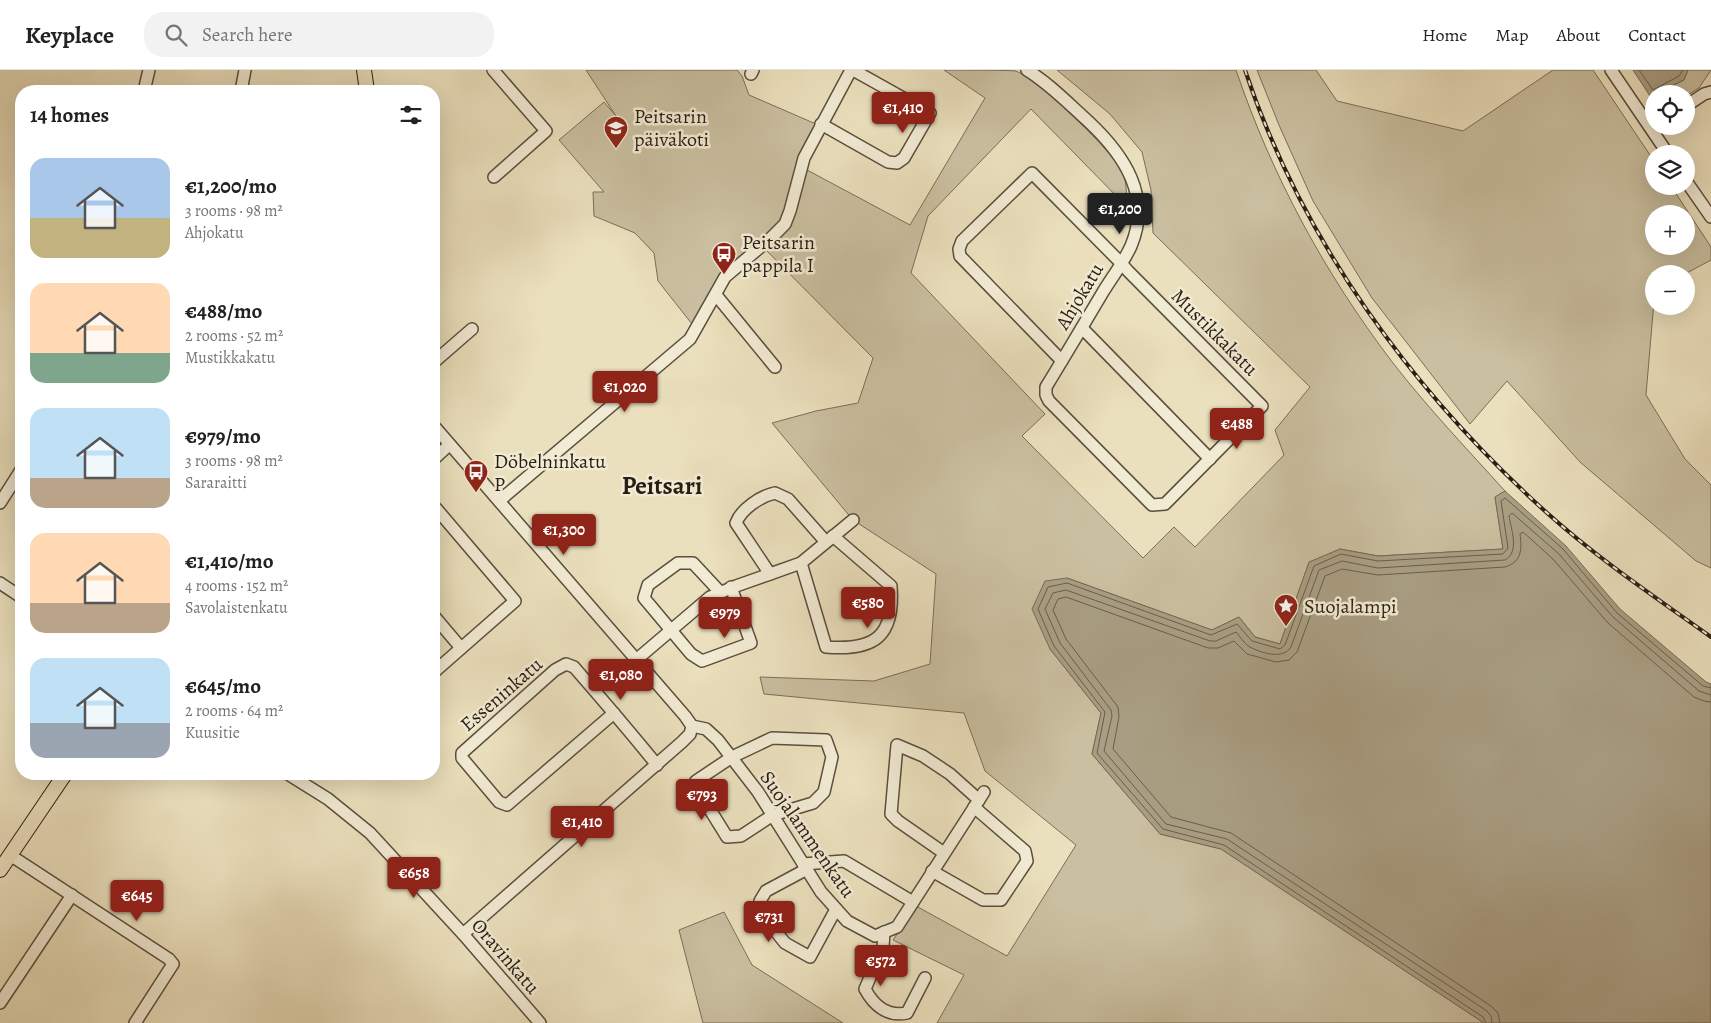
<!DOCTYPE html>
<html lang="en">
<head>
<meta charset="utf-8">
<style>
  :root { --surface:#fff; --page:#f2f2f2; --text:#222; --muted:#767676; --line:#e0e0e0; --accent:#8f2418 }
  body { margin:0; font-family:Alegreya,serif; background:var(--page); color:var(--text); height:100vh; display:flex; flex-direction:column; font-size:19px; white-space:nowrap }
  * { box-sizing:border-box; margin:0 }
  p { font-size:16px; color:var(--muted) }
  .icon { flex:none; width:28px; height:28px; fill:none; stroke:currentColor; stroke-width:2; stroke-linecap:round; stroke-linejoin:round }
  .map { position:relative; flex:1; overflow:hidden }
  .panel { position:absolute; left:15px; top:15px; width:425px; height:695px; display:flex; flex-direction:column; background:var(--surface); border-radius:20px; box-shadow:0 5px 20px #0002 }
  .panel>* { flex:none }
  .tools { position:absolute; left:1645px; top:15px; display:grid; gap:10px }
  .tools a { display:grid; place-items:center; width:50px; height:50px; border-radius:50%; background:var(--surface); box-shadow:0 5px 20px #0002; font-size:25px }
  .price { position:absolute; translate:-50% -42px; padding:0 11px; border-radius:5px; background:var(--accent); color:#fff; font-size:16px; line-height:32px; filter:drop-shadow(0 1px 2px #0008) }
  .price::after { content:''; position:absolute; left:50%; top:30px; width:15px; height:11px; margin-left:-8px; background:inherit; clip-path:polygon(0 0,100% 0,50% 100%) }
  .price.on { background:#222; color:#fff }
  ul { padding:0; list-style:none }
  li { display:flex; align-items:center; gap:15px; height:125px; padding:0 15px }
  li span { display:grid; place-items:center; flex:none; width:140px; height:100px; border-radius:15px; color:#555 }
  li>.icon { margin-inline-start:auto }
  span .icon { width:60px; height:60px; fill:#fffc; stroke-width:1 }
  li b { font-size:21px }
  h2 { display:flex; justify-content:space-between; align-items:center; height:60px; padding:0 15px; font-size:21px }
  header { display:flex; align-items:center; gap:30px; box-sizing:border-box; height:70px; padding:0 25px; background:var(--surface); border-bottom:1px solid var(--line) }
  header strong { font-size:24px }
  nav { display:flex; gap:28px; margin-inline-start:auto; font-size:18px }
  .search { width:350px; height:45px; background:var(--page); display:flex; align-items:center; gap:12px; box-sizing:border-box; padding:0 18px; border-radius:20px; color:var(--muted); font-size:19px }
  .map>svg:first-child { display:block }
  .green { fill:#cabfa0; stroke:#7a6e5a; fill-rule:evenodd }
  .water { fill:#a99e83; stroke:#766b56 }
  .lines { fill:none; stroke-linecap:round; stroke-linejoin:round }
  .shore { stroke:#695e4b; stroke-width:1 }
  .minor-casing { stroke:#5a4e3e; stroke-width:14 }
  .major-casing { stroke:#291e13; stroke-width:16 }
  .minor { stroke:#f2ebd4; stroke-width:11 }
  .major { stroke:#ebe0bd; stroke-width:14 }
  .rail-casing { stroke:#291e13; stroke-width:4 }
  .rail { stroke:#f2ebd4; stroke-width:2; stroke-dasharray:5.5; stroke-linecap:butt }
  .labels { text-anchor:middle; stroke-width:5; stroke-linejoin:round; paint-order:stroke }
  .poi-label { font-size:20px; fill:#291e13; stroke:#f2ebd4; text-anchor:start }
  .street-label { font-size:20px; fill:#291e13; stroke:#f2ebd4 }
  .district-label { font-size:25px; font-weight:bold; fill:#291e13; stroke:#f2ebd4 }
</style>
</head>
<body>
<header>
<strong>Keyplace</strong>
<div class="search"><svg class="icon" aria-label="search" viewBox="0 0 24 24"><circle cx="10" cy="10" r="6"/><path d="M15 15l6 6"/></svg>Search here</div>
<nav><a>Home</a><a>Map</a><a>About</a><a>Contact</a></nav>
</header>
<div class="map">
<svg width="1711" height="953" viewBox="0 0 1711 953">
  <rect width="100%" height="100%" fill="#ebe0bd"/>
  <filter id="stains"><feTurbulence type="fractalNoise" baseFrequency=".004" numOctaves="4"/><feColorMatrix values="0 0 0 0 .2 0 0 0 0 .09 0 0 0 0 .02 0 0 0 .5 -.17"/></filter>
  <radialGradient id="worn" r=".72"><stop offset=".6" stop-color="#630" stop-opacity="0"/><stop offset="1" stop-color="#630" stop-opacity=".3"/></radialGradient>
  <g class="green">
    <path d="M 586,0 L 737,0 L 742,6 L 749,25 L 816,54 L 807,100 L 910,155 L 985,28 L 944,0 C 957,0 1007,0 1016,1 C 1037,9 1118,85 1124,106 C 1127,115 1126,127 1127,137 L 1031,39 L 928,146 L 911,203 L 1045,344 L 1022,366 L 1143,488 L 1174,457 L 1195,477 L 1284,385 L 1275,360 L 1310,317 L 1153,163 L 1151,120 L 1142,82 L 1110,44 L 1057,0 L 1236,0 C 1272,106 1325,204 1393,293 C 1428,338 1467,379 1505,421 L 1495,427 L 1503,479 L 1378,486 L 1340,479 L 1309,493 L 1280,574 L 1255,567 L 1239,547 L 1212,560 L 1067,508 L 1050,579 L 1101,643 L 1092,684 L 1160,764 L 1221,779 L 1484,953 L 937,953 L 964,905 L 893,870 L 916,836 L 1007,886 L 1076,775 L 985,701 L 964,643 L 764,624 L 760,607 L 874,611 L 930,594 L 936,504 L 853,450 L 772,353 L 816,341 L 858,333 L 873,288 L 759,173 L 719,209 L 692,254 L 658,211 L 654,183 L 635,163 L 594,146 L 593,122 L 604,122 L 559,70 L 604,32 L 616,46 Z"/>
    <path d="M 1257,0 L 1316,0 L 1337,31 L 1463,61 L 1553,0 L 1593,0 L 1654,91 L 1654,116 L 1671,116 L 1711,177 L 1711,190 L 1685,204 L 1654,204 L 1654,231 L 1646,325 L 1685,389 L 1711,415 L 1711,498 L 1696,491 L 1580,392 L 1507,311 L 1470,354 L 1372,228 L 1313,131 L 1279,55 ZM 1654,144 L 1686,144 L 1686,176 L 1654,176 Z"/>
    <path d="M 1688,0 L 1711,0 L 1699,18 L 1686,26 L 1686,24 L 1656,24 L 1684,10 Z"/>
    <path d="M 724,842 L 752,895 L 843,953 L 703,953 L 679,860 Z"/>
  </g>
  <g class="water">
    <path d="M 1633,0 L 1688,0 L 1684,10 L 1650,26 Z"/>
    <path d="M 1505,421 L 1566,476 L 1620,539 L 1706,612 L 1711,614 L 1711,953 L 1484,953 L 1221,779 L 1160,764 L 1092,684 L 1101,643 L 1050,579 L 1032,539 L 1045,511 L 1067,508 L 1212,560 L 1239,547 L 1255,567 L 1280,574 L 1309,492 L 1340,479 L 1378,486 L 1503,479 L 1495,427 Z"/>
  </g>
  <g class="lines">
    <g class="shore">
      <path d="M 1639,0 L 1653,20 L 1679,6 L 1683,0"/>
      <path d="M 1486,953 L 1483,947 L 1224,775 L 1163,759 L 1097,683 L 1105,642 L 1054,576 L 1038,539 L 1048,517 L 1067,513 L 1211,565 L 1237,554 L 1252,571 L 1280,579 L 1285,575 L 1314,496 L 1341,484 L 1378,491 L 1503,484 L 1508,478 L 1501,431 L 1505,428 L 1563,479 L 1617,543 L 1703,616 L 1711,618"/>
      <path d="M 1492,953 L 1491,946 L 1487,941 L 1227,769 L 1166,754 L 1104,681 L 1112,646 L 1111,640 L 1060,573 L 1045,539 L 1053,523 L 1066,520 L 1210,571 L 1216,571 L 1236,562 C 1240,566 1244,574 1250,577 C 1261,583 1283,590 1291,577 L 1319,500 L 1342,491 L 1378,498 L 1505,490 C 1520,482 1511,459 1509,446 L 1512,443 L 1559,484 L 1613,547 L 1699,621 L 1711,625"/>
      <path d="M 1500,953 L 1498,943 L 1491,936 L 1231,763 L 1171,747 L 1113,679 L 1119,647 L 1118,637 L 1066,569 L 1053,540 L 1058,529 L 1066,527 L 1208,578 L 1218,578 L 1234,571 L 1247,584 L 1276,592 L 1289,590 L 1297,582 L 1325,506 L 1342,499 L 1378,505 L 1505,497 C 1522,492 1522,479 1520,464 L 1523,462 L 1553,489 L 1608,553 L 1694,627 L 1704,631 L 1711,632"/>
    </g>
    <defs>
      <g id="minor">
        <path d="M 493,0 L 546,61 L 494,107"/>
        <path d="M 1027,0 C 1050,14 1069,34 1089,52 C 1124,85 1152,126 1131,176 C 1124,192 1112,207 1103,222 C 1084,254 1065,286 1046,317 L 1046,325 L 1049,331 L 1152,435 L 1165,434 L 1262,336 L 1128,201 L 1121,193 L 1032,103 L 962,171 L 959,179 L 960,186 L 1062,291"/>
        <path d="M 1611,0 L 1668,84"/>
        <path d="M 751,4 L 753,0"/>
        <path d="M 144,21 L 149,0"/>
        <path d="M 241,21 L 245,0"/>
        <path d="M 1686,36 L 1704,24 L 1711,22"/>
        <path d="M 821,54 L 888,92 L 897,93 L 904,88 L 930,43 L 853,0"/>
        <path d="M 1686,111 L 1711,147"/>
        <path d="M 716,225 L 775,297"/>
        <path d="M 1082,258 L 1210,389"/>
        <path d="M 434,292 L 472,259"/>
        <path d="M 434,356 L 685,646 L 692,656 L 690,664 L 682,672 L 463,864"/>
        <path d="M 434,389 L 449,375"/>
        <path d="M 499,431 L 690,269 L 725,207 L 771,168 L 785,154 L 790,141 L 804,88 L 851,0"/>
        <path d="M 0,433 L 21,400"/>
        <path d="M 434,436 L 515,531 L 434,602"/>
        <path d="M 801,493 L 826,577 C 874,581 895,567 891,516 L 833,466"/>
        <path d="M 770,504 L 736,453 C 741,439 761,426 775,423 L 788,429 L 826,472"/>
        <path d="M 0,513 L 21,527"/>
        <path d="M 720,522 L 693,493 L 678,493 L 648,515 L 644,528 L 691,584 L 702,591 L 751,573 L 731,517"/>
        <path d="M 434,546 L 461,578"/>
        <path d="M 636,590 L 710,527 L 736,516 L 801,493 L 853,450"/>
        <path d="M 614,643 L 507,735 L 499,732 L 462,688 L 462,683 L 555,600 L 566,594 L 574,597 C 602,629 630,662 657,695"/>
        <path d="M 692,656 L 706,659 L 718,670 L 758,722 L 821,822 L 847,851 L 875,866 L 897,857 L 984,722"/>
        <path d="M 772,668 L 826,670 L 832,687 L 824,722 L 813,733 L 773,745 L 741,766 L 727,767 L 699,722 L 696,711 L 732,687 Z"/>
        <path d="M 288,704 L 328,729 L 370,763 L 463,864 L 540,953"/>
        <path d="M 944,783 L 898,751 L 891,744 L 897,675 L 923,686 L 950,704 L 979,730"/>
        <path d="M 10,785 L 169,889 L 173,894 L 135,953"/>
        <path d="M 803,794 L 844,791 L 913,832"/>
        <path d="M 807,799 L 766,821 L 760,831 L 769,853 L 785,873 L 810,887 L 836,839"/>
        <path d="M 932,801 L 983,830 L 1001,830 L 1027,791 L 1025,781 L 974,737"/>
        <path d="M 884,862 L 883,877 L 865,919 C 874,936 888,947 907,943 L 925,908"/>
        <path d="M 0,933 L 72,825"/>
      </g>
      <g id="major">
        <path d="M 364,0 L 367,21"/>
        <path d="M 0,800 L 65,704"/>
      </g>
    </defs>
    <use href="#minor" class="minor-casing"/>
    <use href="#major" class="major-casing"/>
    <use href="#minor" class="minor"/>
    <use href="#major" class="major"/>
    <defs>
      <path id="rail" d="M 1245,0 C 1302,171 1413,322 1546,442 C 1597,488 1655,527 1711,567"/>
    </defs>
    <use href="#rail" class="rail-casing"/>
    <use href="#rail" class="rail"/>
  </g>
  <defs>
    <symbol id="school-pin" viewBox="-11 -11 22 30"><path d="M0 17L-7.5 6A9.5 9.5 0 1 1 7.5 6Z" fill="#8f2418" stroke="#f2ebd4"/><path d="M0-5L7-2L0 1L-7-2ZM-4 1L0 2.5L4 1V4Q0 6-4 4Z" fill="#fff"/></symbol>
    <symbol id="bus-pin" viewBox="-11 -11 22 30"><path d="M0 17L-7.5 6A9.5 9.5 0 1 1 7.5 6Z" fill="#8f2418" stroke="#f2ebd4"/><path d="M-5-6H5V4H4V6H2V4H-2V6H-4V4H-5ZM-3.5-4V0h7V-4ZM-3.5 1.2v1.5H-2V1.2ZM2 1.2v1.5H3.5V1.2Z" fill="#fff"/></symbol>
    <symbol id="sight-pin" viewBox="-11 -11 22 30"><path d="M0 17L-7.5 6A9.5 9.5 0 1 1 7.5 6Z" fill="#8f2418" stroke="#f2ebd4"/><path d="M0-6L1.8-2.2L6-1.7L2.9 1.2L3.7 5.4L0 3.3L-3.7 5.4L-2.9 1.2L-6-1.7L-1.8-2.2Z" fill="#fff"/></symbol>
  </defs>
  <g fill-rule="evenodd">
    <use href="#school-pin" x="602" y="44" width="28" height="38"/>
    <use href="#bus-pin" x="710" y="170" width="28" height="38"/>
    <use href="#bus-pin" x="462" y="388" width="28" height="38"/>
    <use href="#sight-pin" x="1272" y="522" width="28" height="38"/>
  </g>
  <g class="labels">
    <g class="poi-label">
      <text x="634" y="53">Peitsarin<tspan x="634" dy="23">päiväkoti</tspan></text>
      <text x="742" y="179">Peitsarin<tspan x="742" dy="23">pappila I</tspan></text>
      <text x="494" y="398">Döbelninkatu<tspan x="494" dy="23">P</tspan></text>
      <text x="1304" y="543">Suojalampi</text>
    </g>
    <g class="street-label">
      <text transform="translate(1079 226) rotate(-59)" y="7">Ahjokatu</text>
      <text transform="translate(1215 262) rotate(45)" y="7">Mustikkakatu</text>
      <text transform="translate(501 624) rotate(-41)" y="7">Esseninkatu</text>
      <text transform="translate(808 764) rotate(55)" y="7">Suojalammenkatu</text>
      <text transform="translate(506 886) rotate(49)" y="7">Oravinkatu</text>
    </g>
    <g class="district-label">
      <text x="662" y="424">Peitsari</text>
    </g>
  </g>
  <rect width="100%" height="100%" filter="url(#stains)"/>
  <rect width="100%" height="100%" fill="url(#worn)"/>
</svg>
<div class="tools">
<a><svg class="icon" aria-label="locate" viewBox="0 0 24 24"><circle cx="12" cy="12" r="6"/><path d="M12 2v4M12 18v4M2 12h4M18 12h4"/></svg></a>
<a><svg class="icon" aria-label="layers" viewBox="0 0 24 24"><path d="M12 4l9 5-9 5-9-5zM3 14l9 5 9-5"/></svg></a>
<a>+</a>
<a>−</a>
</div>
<b class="price" style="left:903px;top:64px">€1,410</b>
<b class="price on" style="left:1120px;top:165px">€1,200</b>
<b class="price" style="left:625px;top:343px">€1,020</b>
<b class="price" style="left:1237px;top:380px">€488</b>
<b class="price" style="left:564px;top:486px">€1,300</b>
<b class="price" style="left:868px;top:559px">€580</b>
<b class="price" style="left:725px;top:569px">€979</b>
<b class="price" style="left:621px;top:631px">€1,080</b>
<b class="price" style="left:702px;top:751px">€793</b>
<b class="price" style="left:582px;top:778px">€1,410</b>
<b class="price" style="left:414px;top:829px">€658</b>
<b class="price" style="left:137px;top:852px">€645</b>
<b class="price" style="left:769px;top:873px">€731</b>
<b class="price" style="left:881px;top:917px">€572</b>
<section class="panel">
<h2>14 homes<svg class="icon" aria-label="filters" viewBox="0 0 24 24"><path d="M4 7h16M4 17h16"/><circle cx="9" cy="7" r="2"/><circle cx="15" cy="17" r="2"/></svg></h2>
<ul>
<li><span style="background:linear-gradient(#a9c7e8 60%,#c2b280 0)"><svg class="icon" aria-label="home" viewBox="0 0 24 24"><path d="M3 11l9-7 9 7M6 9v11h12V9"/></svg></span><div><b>€1,200/mo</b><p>3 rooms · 98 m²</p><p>Ahjokatu</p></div></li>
<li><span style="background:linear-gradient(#ffd9b3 70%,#7fa58c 0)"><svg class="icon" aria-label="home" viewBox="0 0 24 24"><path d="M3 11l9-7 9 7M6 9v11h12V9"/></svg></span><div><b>€488/mo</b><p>2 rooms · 52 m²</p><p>Mustikkakatu</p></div></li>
<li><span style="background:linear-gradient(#bfe0f5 70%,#b9a48a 0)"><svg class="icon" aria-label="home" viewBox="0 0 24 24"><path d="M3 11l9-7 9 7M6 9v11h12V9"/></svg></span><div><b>€979/mo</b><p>3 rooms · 98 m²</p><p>Sararaitti</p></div></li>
<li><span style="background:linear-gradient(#ffd9b3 70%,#b9a48a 0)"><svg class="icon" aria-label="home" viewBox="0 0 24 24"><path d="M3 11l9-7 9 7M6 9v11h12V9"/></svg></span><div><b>€1,410/mo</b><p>4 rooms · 152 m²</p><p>Savolaistenkatu</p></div></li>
<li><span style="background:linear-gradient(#bfe0f5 65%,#9aa5b1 0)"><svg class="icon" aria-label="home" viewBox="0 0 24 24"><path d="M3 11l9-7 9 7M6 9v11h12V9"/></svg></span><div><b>€645/mo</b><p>2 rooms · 64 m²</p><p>Kuusitie</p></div></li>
</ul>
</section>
</div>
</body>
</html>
